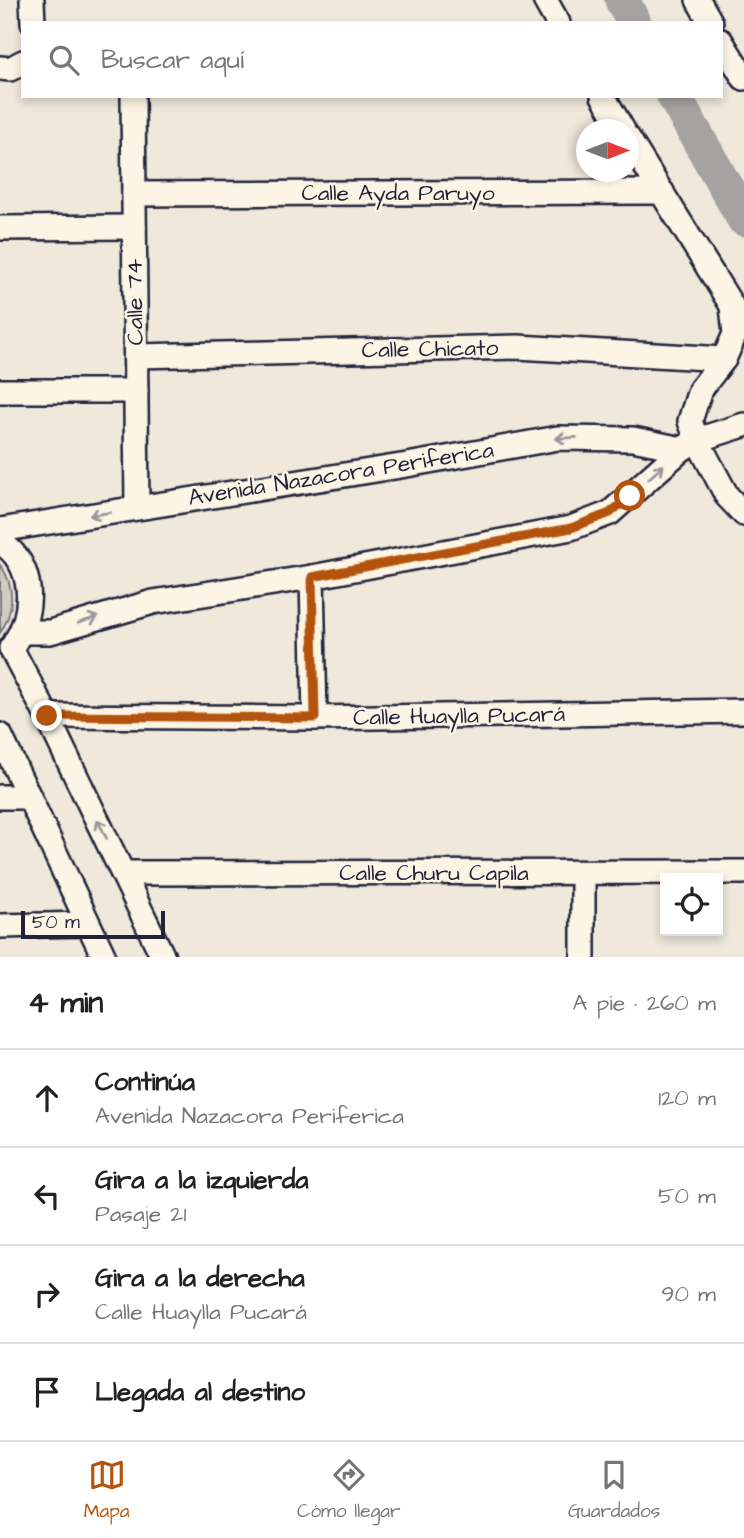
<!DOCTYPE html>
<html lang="es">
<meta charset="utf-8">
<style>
:root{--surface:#fff;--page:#f2f2f2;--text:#222;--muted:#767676;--line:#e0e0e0;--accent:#b45309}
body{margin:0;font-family:"Architects Daughter",sans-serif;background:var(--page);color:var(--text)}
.controls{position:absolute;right:21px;bottom:21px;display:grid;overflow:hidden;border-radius:0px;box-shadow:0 4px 10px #0003}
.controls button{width:63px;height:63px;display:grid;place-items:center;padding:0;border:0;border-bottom:2px solid var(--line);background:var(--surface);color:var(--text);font:35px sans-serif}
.compass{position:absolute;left:576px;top:119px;width:63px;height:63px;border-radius:50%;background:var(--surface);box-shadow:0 4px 10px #0003;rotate:90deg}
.scale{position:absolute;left:21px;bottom:18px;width:144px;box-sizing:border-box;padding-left:7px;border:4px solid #22223b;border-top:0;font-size:19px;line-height:24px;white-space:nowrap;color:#22223b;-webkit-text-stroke:5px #fcf5e5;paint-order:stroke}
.stop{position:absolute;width:21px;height:21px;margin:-16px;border:5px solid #b45309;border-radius:50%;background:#fff}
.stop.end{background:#b45309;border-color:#fff;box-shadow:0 2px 7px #0008}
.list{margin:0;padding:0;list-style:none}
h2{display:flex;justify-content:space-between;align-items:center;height:91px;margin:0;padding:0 28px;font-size:30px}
h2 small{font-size:23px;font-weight:400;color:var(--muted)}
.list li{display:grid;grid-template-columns:46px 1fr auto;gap:21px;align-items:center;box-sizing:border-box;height:98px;padding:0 28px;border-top:2px solid var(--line)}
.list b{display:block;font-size:26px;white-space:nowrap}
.list p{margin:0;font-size:23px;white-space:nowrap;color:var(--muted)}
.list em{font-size:23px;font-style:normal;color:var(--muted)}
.icon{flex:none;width:38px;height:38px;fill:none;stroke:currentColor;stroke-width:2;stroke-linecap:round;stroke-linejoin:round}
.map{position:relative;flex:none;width:744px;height:957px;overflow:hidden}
.search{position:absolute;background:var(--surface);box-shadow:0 4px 10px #0003;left:21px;right:21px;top:21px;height:77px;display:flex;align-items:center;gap:18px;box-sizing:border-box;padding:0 24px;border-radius:0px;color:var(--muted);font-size:26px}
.sheet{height:483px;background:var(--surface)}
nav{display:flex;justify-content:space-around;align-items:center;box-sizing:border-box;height:98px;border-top:2px solid var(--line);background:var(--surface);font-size:19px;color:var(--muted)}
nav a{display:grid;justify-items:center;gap:4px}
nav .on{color:var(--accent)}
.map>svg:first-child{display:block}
.green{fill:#d1cbc3;stroke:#7a767f;stroke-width:2}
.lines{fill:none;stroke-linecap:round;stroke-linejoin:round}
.river{stroke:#a6a2a2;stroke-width:35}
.minor-casing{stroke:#22223b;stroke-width:28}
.minor{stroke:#fcf5e5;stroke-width:23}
.oneway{stroke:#9a9698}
.route{stroke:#b45309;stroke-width:9}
.labels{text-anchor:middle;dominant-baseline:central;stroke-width:5;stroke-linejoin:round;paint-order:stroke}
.street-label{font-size:23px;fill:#22223b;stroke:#fcf5e5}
</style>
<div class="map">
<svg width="744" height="957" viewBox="0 0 744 957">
<rect width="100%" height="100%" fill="#efe8db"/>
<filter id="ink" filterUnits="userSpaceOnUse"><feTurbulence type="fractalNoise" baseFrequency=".0143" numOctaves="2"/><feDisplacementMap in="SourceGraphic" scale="14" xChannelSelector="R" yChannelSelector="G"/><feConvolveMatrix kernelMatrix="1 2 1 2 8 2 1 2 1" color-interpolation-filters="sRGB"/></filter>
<g filter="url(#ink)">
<path class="green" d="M0,565c16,21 14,47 0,68z"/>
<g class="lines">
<g class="river">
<path d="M622,0l12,23"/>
<path d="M674,96l70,123"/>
</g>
<defs>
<g id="minor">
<path d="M32,0l1,23"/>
<path d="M545,0l13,23"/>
<path d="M698,0l13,23"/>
<path d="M721,41l23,37"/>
<path d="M0,68l10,1 13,-7"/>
<path d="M133,96l4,411"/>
<path d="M603,96l20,34"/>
<path d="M628,138l104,168 3,28 -11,25 -24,31 -10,31 7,19 30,56 17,18"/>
<path d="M134,194l528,-2"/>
<path d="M0,228l134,-1"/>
<path d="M136,356l382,-9 206,12"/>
<path d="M0,391h136"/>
<path d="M0,530l407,-65 151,-27 75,1 49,10"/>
<path d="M0,542c35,22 35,69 15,100"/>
<path d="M312,577l3,141"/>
<path d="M22,632h28l103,-30 159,-25 259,-49 39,-15 72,-64 15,-9 47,-15"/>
<path d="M11,648l36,68 116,241"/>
<path d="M47,716l268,2 429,-7"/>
<path d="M0,735l104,222"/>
<path d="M0,797h29"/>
<path d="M123,873l621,-1"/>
<path d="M583,874v83"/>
<path d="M0,926l87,-2"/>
</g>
</defs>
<use href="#minor" class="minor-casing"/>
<use href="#minor" class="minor"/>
</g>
<defs><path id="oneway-shaft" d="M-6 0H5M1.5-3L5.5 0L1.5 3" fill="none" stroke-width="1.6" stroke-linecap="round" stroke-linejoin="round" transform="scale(1.75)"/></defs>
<g class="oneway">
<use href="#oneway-shaft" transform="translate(566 438) rotate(177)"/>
<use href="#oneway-shaft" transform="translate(656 472) rotate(-42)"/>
<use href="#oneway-shaft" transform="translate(100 514) rotate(171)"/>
<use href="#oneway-shaft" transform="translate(88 620) rotate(-18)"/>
<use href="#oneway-shaft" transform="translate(102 829) rotate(-116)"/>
</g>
</g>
<g class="lines" filter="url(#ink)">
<path class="route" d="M47,716l268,2 -3,-141 259,-49 39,-15 20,-17"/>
</g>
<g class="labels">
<g class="street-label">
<text x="398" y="193">Calle Ayda Paruyo</text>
<text transform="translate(135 302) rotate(-91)">Calle 74</text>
<text transform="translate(430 349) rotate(-1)">Calle Chicato</text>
<text transform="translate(341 474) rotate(-9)">Avenida Nazacora Periferica</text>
<text transform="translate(459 716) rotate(-1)">Calle Huaylla Pucará</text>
<text x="434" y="873">Calle Churu Capila</text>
</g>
</g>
</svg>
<div class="controls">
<button><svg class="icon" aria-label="locate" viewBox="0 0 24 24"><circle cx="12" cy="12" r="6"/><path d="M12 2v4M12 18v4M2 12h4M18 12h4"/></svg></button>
</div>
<svg class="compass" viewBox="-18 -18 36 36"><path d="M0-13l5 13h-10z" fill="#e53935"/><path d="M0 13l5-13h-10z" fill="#767676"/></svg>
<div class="scale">50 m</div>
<div class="stop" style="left:630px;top:496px"></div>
<div class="stop end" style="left:47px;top:716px"></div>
<div class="search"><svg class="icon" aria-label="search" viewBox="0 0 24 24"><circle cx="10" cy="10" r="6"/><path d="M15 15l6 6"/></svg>Buscar aquí</div>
</div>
<section class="sheet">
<h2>4 min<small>A pie · 260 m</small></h2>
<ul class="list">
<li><svg class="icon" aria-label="ahead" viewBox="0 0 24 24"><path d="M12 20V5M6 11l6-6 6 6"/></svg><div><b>Continúa</b><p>Avenida Nazacora Periferica</p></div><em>120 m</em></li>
<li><svg class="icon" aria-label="left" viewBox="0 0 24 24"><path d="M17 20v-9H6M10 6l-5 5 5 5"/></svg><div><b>Gira a la izquierda</b><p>Pasaje 21</p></div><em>50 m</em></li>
<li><svg class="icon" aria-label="right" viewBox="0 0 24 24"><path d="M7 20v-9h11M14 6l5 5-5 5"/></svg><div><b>Gira a la derecha</b><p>Calle Huaylla Pucará</p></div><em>90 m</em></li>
<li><svg class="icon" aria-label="arrive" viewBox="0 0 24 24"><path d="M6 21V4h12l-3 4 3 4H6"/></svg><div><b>Llegada al destino</b></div></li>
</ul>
</section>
<nav>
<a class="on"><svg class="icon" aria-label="map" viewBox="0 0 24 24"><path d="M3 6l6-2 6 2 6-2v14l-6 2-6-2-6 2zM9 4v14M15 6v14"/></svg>Mapa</a>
<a><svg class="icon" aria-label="directions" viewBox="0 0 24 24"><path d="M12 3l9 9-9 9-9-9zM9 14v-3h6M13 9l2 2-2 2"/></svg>Cómo llegar</a>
<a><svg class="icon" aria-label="saved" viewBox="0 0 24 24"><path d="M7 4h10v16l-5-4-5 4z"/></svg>Guardados</a>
</nav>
